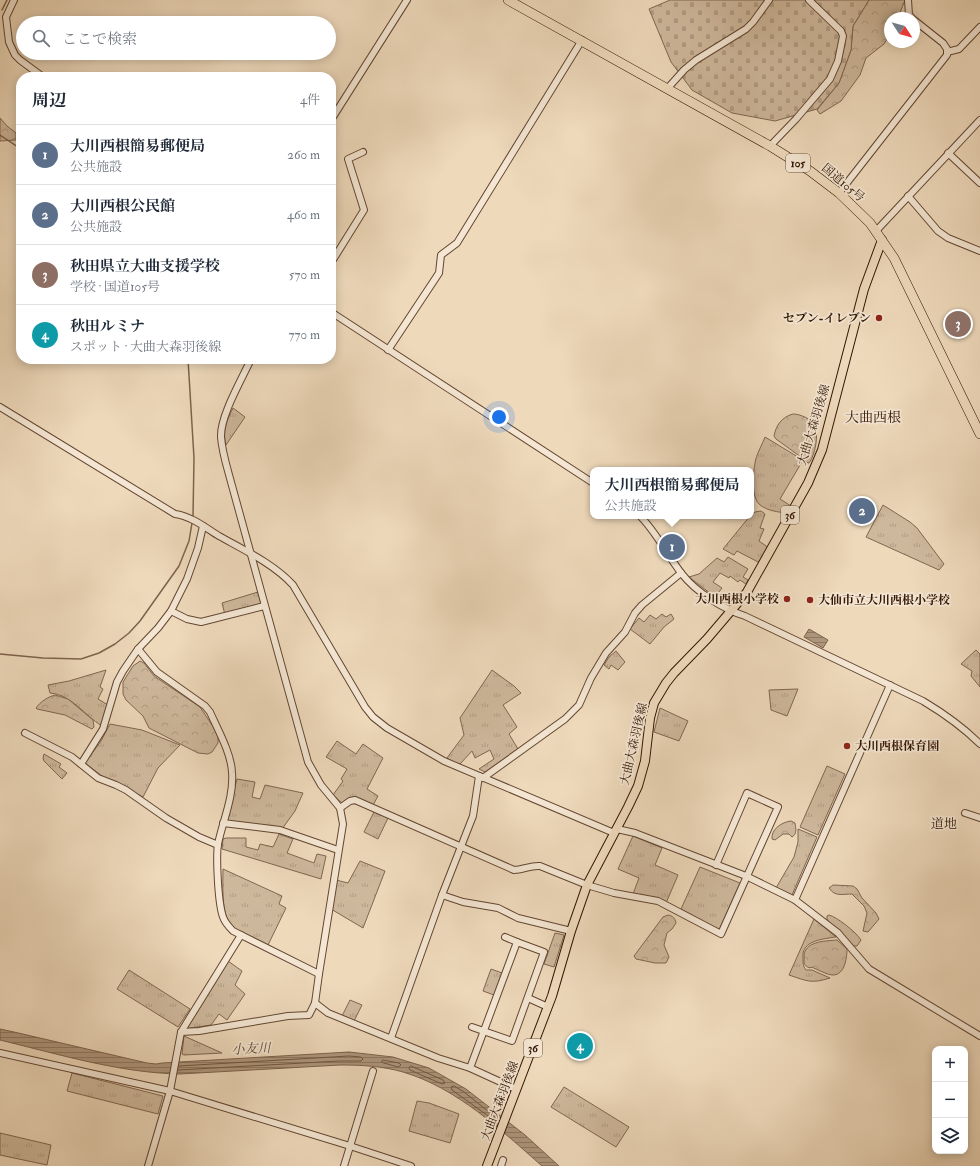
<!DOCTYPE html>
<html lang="ja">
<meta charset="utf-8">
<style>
:root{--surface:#fff;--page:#f6f6f7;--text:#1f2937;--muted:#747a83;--line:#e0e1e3;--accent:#1a73e8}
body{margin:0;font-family:"IM FELL Double Pica","Noto Serif JP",serif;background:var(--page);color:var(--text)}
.controls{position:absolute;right:12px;bottom:12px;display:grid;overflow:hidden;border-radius:8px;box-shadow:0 2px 10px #0003}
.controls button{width:36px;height:36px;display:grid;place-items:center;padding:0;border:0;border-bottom:1px solid var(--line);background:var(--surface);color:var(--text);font:20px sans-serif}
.compass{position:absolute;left:884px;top:12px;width:36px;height:36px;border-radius:50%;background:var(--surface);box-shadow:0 2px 10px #0003;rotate:126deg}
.you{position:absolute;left:499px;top:417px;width:14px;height:14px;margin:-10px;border:3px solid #fff;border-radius:50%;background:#1a73e8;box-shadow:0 0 0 6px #1a73e833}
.badge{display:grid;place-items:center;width:26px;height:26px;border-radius:50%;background:var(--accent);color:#fff;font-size:13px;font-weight:700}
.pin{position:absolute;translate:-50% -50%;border:2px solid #fff;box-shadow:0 1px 4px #0006}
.popup{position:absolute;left:590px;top:467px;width:164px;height:52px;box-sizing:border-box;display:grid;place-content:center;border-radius:8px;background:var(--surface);filter:drop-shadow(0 1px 3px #0005);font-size:13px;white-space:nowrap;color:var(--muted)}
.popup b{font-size:15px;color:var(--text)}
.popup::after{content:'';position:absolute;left:50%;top:100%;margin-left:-8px;border:8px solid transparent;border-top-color:var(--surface)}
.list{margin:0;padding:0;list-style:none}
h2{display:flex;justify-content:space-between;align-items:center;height:52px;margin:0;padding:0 16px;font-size:17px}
h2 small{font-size:13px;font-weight:400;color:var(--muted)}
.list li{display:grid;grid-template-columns:26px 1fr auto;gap:12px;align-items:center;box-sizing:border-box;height:60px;padding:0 16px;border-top:1px solid var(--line)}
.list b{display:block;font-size:15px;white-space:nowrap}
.list p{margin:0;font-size:13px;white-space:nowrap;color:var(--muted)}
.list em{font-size:13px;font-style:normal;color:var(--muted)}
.icon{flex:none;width:22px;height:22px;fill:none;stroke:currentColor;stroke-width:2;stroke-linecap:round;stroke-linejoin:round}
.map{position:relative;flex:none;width:980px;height:1166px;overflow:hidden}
.search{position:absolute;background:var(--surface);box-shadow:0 2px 10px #0003;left:16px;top:16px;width:320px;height:44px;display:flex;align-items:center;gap:10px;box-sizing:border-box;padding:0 14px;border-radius:22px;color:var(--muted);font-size:15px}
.panel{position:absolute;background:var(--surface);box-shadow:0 2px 10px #0003;left:16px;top:72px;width:320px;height:292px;border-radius:16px}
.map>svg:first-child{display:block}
.grass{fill:url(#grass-tufts);stroke:#806650}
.forest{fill:url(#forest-crowns);stroke:#806650}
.cemetery{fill:url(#cemetery-stones);stroke:#806650}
.water{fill:url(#water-rules);stroke:#7d624c}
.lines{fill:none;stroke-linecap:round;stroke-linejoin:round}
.shore{stroke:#705640;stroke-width:1}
.stream{stroke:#7d624c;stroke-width:1.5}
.minor-casing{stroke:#624631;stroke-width:8}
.major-casing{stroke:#331503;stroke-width:10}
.highway-casing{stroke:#331503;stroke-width:10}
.minor{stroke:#f4e6d3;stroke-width:6}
.major{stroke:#eed9bb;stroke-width:8}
.highway{stroke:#eed9bb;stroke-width:9}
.poi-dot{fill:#8f2418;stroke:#f4e6d3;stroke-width:1.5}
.labels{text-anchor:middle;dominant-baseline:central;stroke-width:3.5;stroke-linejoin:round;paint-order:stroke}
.shield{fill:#f4e6d3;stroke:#6d5441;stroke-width:1}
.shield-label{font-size:11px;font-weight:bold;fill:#331503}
.street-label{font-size:12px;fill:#331503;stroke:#f4e6d3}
.poi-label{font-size:12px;font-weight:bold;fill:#331503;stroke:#f4e6d3;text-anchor:end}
.neighbourhood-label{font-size:13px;fill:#331503;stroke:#f4e6d3}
.water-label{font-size:13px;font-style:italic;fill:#644933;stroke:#f4e6d3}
.quarter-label{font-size:14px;fill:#331503;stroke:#f4e6d3}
</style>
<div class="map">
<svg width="980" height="1166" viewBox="0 0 980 1166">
<defs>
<pattern id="grass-tufts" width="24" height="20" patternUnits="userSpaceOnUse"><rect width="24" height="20" fill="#ceb89c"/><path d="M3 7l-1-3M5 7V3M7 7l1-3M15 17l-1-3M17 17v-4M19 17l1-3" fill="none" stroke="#b19d85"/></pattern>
<pattern id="forest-crowns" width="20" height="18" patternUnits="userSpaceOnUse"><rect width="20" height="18" fill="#ceb89c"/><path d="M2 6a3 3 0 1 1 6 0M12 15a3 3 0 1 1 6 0" fill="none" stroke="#b19d85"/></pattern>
<pattern id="cemetery-stones" width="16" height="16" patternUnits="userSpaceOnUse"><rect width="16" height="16" fill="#ceb89c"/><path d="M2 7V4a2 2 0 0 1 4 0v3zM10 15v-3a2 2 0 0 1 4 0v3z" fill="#b19d85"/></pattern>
<pattern id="water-rules" width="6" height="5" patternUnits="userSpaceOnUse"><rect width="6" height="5" fill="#ae967c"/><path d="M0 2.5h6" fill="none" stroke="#8e7963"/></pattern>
</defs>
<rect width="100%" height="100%" fill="#eed9bb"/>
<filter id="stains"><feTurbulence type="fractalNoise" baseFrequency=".005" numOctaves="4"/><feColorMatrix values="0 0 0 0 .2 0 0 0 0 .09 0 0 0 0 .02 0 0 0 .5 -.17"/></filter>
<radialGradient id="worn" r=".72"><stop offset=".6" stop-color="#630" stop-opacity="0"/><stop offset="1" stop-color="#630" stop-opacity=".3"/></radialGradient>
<g class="grass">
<path d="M233,408l12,9 -19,28c-4,-13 1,-25 7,-37z"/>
<path d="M765,437l38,23 -23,39 11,7 -4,7c-9,-1 -19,-2 -27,-8 -9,-7 -7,-31 -5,-42 1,-8 7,-18 10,-26z"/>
<path d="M883,505l27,17 7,6 27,36 -5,6 -73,-33z"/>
<path d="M761,511l4,3 -5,14 4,1 -5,12 10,7 -9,15 -23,-12 -3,4 -11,-6 27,-33 5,-4z"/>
<path d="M728,557l20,12 -5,8 5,3 -2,4 -6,-4 -2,2 -8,-6 -1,2 -9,-5 -7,9 9,6 -7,9 -26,-20 10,-3 18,-16 7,4z"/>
<path d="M258,592l3,12 -36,11 -3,-12z"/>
<path d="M662,614l4,3 5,-3 3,5 -10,8 -14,17 -20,-15 9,-11 5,4 6,-7 6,4z"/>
<path d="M976,650l4,4v33l-9,-11 1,-5 -11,-7z"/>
<path d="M616,651l9,11 -7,8 -7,-5 -2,4 -5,-4 5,-8z"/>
<path d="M106,670l-6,17 3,2 -5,10 10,6 -6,21c-18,-11 -30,-31 -52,-33l-2,-8 21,-4z"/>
<path d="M492,670l22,16 7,7 -18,12 14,22 -8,7 9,15 -33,23 -6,-3 15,-10 -4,-9 -15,8 -3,-7 -12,13 -6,-1 -7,-5 17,-23 -4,-17z"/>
<path d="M798,689l-11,27 -16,-6 -2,-20z"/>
<path d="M660,708l28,13 -9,20 -25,-9z"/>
<path d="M110,724l32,6 38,15 -22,23 -15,29 -41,-21 -17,-13 16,-22z"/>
<path d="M337,741l19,13 7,-10 20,14 -16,31 11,7 -5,9c-15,-6 -16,-11 -31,-2l-9,-8 10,-14 -2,-2 6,-10 -21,-12z"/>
<path d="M44,754l17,10 -2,3 8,6 -5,6 -18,-18 -1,-3z"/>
<path d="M827,766l18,8 -27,61 -18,-8z"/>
<path d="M237,779l18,3 -3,15 8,2 5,-14 38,8 -8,18 -13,18 -56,-7z"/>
<path d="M374,812l14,6 -10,21 -14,-7z"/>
<path d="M798,829l19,8 -25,58 -16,-7 18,-31 4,-15z"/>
<path d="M279,834l14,5 -6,14 27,10 3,-9 9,2 -5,23 -99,-30 1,-10 3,-1h20v9l12,3 2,-6 13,3z"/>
<path d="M633,836l29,12 -7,17 23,10 -12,28 -33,-9 6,-16 -21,-9z"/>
<path d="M360,861l25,10 -22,57 -32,-19 5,-29 12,3z"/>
<path d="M700,867l40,16 -21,47 -38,-21z"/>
<path d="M223,869l59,27 -3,8 7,4 -18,37c-8,-4 -33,-14 -38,-21 -9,-12 -7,-41 -7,-55z"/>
<path d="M814,919l22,18c-12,2 -35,3 -33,21 0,5 0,8 3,12h6l18,8c-19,6 -23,3 -41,-3z"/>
<path d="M555,933l9,2 -10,32 -10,-3z"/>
<path d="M228,961l14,10 -7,14 10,9 -18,26 -8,-6 -8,11 -27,4z"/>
<path d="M491,969l11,4 -8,22 -11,-4z"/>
<path d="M129,970l61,39 -12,18 -61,-38z"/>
<path d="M350,1000l12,5 -8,16 -12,-5z"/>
<path d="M184,1036l38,17 -38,2 -2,-1z"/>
<path d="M72,1073l91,23 -5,18 -91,-23z"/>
<path d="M564,1087l65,40 -13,20 -65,-40z"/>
<path d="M417,1101l12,2 30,11 -9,29 -41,-12z"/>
<path d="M0,1133l51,12 -4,20 -47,-10z"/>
</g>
<g class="forest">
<path d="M869,0h36l-7,18h-8v16l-6,10 -18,14 -6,17 -19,26 -21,13 -3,-4 22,-27 12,-33 2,-24z"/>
<path d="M0,118l7,8 9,7v7l-16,1z"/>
<path d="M793,414c7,0 19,5 22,12 4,8 0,30 -6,37h-1l-3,-3 -29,-21 -2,-3c2,-11 8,-19 19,-22z"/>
<path d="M140,661l4,2 10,13 46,31 18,27v9l-6,9 -4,2 -10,-1 -49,-25 -6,-12 -17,-16 -3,-6v-12l10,-16z"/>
<path d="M55,695l13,4 25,21 1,7 -2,2 -2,-1 -25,-13 -28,-6 -1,-1c5,-7 12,-11 19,-13z"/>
<path d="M791,821l4,2c1,6 2,11 -3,14l-3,-3h-6l-8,6 -3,-1c-1,-10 10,-17 19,-18z"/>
<path d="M833,885l20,1 4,3 5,9 14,15 3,6 -11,13 -5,-1 4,-18 -3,-7 -12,-12c-10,0 -17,3 -23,-6z"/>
<path d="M668,915c5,1 7,3 8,8l-4,6 -5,4 -3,12 5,12 -3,6h-11l-19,-4 -2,-3 3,-4 26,-35z"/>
<path d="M829,915c8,2 27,17 32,25l-4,6h-3l-24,-22 -3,-5v-3z"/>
<path d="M837,940l10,9c0,8 -2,26 -14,26 -6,0 -16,-6 -22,-8l-1,1c-6,-2 -6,-4 -6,-10 -1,-17 21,-17 33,-18z"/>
</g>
<path class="cemetery" d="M670,0h199l-16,26 -2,24 -12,33 -22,26 -42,12 -43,-8 -40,-23 -21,-28 -22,-53z"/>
<g class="water">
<path d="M809,629l19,11 -5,8 -19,-11z"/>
<path d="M0,1029l14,3 133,31 9,1 6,-1 187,-11 44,5 36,11 37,21 59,46 34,31h-17c-41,-36 -85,-78 -139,-94 -21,-6 -42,-7 -63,-7l-160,9c-60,-1 -122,-20 -180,-34z"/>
</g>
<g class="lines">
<g class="shore">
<path d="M383,1060l16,3 2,2 -3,2 -14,-4 -2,-1z"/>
<path d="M411,1066l32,14 2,3 -3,1 -32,-14 -1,-2z"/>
<path d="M178,1070l161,-9h22l2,-2 -2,-2 -12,-1 -170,10"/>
<path d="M498,1123l-46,-33 -1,-3 3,-1 10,6 35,28"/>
</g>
<g class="stream">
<path d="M2,10l5,-10"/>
<path d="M0,135l21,14"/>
<path d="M188,359l6,99 -1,59"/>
<path d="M0,654l43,4 38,1 18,-6 16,-9 14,-11 11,-12 39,-55 10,-25 3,-18"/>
</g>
<defs>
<g id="minor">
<path d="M14,0l-8,17 3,25 6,13 5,5 23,17"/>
<path d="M908,0l1,15 3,3"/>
<path d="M947,52l12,-3 21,-22"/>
<path d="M667,89l17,-19 12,-10 50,-31 7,-7 16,-22"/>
<path d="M331,120l76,-120"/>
<path d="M770,146l26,-27 34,-40 8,-18 5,-25 -2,-5 -32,-31"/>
<path d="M948,153l32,30"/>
<path d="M839,193l108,-138v-6l-4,-6 -29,-23"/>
<path d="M908,196l30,35 10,7 32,13"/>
<path d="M876,231l104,-111"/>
<path d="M331,263l33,-53 -16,-51 15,-7"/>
<path d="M331,312l262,171"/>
<path d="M388,350l51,-77 2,-18 16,-12 125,-203"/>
<path d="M0,407l175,107c16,2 31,14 44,22 25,14 55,28 74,49l72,122 8,10 14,11 57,33 170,72"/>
<path d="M640,516c17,17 27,39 42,58 14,18 41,35 63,42l178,85c20,12 40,26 57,43"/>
<path d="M171,611l16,8 14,3 63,-16"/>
<path d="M138,649l19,23 48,34 5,6c8,18 21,41 22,60 2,25 -9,48 -14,72 -2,14 0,59 5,73 2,6 6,10 10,14l86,43"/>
<path d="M25,733l47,24 26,21 18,7 10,5 40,28 33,19 19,8"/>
<path d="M81,764l22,-35 14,-47 6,-11 15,-22 20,-21 13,-17 16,-32 11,-31 5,-22"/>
<path d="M483,778l82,-59 14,-14 12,-27 15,-25 19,-21 10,-19 7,-8 39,-32"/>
<path d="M340,808l10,-7 5,-1 159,70c9,0 17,-5 26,-4l47,19 27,8 44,8 63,33 57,-127 -31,-14 -31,72"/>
<path d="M965,813l15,5"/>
<path d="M223,823l57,7 58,20"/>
<path d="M617,829l18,4 111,43 49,24 43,33 31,36 111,67"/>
<path d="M442,895l21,7 35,6 20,10 53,13"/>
<path d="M795,900l95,-215"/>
<path d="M505,937l12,5"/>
<path d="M528,998l20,9"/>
<path d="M315,1003l13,10 110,45 32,10 46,21"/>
<path d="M181,1032l18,-1 89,-15 21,-1 6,-12 4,-29 24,-150 -3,-16 -19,-23 -13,-23 -77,-280c-4,-15 -9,-30 -10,-45 -1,-21 21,-58 30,-78"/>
<path d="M391,1038l51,-143 31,-79 6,-40"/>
<path d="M0,1053l170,38 180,55 61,20"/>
<path d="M470,1068l47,-126 27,10 -32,89 -40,-14"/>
<path d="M148,1166l22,-75 11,-59 60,-97"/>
<path d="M344,1166l29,-95"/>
<path d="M501,1166l2,-6"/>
</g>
<path id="major" d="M487,1166l65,-170 19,-65 16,-46 41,-78 10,-21 7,-25 5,-43 4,-15 12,-20 8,-10 33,-34 40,-47 61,-109 14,-33 42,-161 18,-49"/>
<path id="highway" d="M508,0l262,146 40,25 29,22 31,30 24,35 86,176"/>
</defs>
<use href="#minor" class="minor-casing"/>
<use href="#major" class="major-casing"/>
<use href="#highway" class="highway-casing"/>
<use href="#minor" class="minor"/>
<use href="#major" class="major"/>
<use href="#highway" class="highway"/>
</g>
<g class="poi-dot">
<circle cx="879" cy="318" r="4"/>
<circle cx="787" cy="599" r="4"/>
<circle cx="810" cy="600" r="4"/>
<circle cx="847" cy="746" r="4"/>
</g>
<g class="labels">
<g class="shield">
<rect x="786" y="154" width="24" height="18" rx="3"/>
<rect x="781" y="506" width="18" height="18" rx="3"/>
<rect x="524" y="1039" width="18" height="18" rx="3"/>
</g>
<g class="shield-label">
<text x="798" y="163">105</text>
<text x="790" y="515">36</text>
<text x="533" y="1048">36</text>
</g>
<g class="street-label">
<text transform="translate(843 183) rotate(40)">国道105号</text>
<text transform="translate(814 425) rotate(-73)">大曲大森羽後線</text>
<text transform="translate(634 744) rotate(-77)">大曲大森羽後線</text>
<text transform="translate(500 1101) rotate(-69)">大曲大森羽後線</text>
</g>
<g class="poi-label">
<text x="871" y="318">セブン-イレブン</text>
<text x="779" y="599">大川西根小学校</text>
<text x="818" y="600" text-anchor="start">大仙市立大川西根小学校</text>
<text x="855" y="746" text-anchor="start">大川西根保育園</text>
</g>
<g class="neighbourhood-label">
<text x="944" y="824">道地</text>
</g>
<g class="water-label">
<text transform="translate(251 1049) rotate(-3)">小友川</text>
</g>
<g class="quarter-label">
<text x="873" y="417">大曲西根</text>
</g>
</g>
<rect width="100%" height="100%" filter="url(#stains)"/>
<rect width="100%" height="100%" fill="url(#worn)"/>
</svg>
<div class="controls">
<button>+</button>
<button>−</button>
<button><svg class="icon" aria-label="layers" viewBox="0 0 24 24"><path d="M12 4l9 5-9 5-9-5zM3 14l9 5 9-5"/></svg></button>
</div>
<svg class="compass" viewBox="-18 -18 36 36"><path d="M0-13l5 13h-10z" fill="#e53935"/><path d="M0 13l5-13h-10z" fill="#747a83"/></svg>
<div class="you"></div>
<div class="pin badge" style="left:672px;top:547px;background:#5c6f8a">1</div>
<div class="popup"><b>大川西根簡易郵便局</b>公共施設</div>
<div class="pin badge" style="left:862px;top:511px;background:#5c6f8a">2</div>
<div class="pin badge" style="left:958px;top:324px;background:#8d6e63">3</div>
<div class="pin badge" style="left:580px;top:1046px;background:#0f9aa8">4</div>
<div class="search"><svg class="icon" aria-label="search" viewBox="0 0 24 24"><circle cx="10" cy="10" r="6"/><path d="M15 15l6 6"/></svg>ここで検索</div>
<section class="panel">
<h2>周辺<small>4件</small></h2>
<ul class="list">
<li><span class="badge" style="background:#5c6f8a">1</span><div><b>大川西根簡易郵便局</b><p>公共施設</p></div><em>260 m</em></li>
<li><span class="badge" style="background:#5c6f8a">2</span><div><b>大川西根公民館</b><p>公共施設</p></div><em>460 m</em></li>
<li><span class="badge" style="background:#8d6e63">3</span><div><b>秋田県立大曲支援学校</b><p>学校 · 国道105号</p></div><em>570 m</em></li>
<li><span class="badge" style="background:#0f9aa8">4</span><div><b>秋田ルミナ</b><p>スポット · 大曲大森羽後線</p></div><em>770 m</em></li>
</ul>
</section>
</div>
